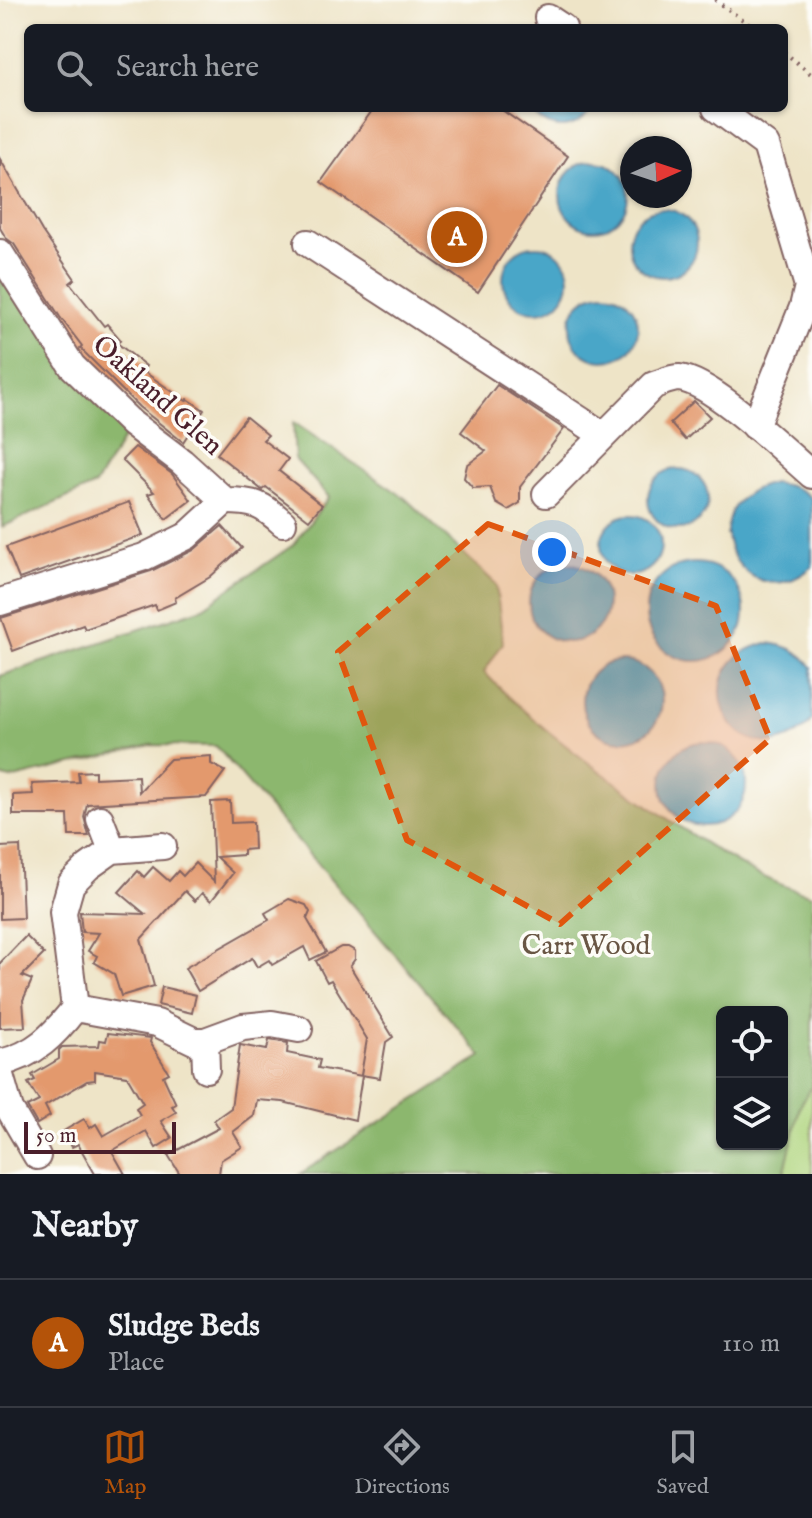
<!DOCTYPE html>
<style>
:root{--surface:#171b24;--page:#20242c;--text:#f1f3f6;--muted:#9ea1a6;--line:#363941;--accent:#b45309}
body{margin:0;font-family:"IM FELL English",serif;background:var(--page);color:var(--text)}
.controls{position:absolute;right:24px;bottom:24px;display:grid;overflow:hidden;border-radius:12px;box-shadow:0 2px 6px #0004}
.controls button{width:72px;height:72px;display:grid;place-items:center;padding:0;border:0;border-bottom:2px solid var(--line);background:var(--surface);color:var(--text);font:40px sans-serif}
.compass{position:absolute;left:620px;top:136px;width:72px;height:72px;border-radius:50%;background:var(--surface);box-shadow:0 2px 6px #0004;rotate:87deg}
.scale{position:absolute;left:24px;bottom:20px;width:152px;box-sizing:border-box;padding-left:8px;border:4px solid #4a1f2b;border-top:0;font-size:22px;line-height:28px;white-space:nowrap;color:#4a1f2b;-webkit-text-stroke:6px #fdfcf7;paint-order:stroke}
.you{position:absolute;left:552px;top:552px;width:28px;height:28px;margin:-20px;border:6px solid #fff;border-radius:50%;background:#1a73e8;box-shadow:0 0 0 12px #1a73e833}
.badge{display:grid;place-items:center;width:52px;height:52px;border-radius:50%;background:var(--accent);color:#fff;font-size:26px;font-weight:700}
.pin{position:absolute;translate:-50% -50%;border:4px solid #fff;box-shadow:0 2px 8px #0006}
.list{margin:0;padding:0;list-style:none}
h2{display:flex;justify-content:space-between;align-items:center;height:104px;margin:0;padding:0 32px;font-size:34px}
h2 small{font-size:26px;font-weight:400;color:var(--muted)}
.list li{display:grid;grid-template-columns:52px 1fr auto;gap:24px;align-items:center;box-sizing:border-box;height:128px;padding:0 32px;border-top:2px solid var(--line)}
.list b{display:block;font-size:30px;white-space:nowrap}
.list p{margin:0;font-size:26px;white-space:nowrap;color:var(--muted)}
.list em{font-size:26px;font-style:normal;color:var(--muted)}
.icon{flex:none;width:44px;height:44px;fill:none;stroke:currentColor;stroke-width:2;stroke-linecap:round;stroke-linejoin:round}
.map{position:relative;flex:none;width:812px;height:1174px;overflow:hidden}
.search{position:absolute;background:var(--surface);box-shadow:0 2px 6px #0004;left:24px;right:24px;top:24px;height:88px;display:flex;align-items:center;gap:20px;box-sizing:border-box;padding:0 28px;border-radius:12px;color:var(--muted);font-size:30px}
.sheet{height:232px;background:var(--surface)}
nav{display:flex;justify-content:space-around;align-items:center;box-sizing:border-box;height:112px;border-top:2px solid var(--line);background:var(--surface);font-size:22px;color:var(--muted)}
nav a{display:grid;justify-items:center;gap:4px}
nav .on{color:var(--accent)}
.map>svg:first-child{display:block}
.green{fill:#b0d680;stroke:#7d7a56;stroke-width:2}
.forest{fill:#8cb76e;stroke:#6b6b4c;stroke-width:2;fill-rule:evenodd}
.water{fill:#49a6c8;stroke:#4a627a;stroke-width:2}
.building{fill:#e3996d}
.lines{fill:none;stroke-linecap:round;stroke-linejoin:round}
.minor-casing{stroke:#836462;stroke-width:30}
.path{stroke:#836462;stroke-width:4;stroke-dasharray:2 6;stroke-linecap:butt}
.minor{stroke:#fff;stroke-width:26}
.marked{fill:#e0560e;fill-opacity:0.2;stroke:#e0560e;stroke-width:6;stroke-dasharray:16 10;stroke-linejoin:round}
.labels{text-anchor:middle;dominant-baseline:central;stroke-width:7;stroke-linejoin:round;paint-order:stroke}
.street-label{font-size:28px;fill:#4a1f2b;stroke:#fdfcf7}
.park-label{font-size:28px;fill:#695644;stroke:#fdfcf7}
</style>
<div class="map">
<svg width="812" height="1174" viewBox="0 0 812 1174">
<rect width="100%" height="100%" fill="#fdfcf7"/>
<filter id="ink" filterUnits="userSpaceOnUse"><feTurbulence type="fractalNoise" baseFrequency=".0125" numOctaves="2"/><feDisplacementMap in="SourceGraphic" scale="16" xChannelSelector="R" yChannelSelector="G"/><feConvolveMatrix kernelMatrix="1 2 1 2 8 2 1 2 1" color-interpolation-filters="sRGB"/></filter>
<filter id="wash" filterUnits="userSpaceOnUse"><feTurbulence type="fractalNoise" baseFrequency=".006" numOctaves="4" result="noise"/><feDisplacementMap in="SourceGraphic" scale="32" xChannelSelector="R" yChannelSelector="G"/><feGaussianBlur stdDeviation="1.8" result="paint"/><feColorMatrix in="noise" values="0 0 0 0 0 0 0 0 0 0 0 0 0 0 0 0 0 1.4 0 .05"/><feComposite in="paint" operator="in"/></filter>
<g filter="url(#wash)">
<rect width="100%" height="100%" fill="#eee4c7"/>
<path class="green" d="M812,1085v89h-28l16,-68z"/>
<g class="forest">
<path d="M0,253l132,171 -37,61 -93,42z"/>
<path d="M293,422l112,76 91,86 7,59 -19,29c55,58 121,104 187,149 44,29 90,61 141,74v190l-12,21 -16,68h-484l182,-118 -266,-310 -65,-1 -141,34 -10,-3v-100l200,-67 93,-64 36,-48 -34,-38zM722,1012h60v132h-60z"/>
</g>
<g class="water">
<path d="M530,108h63c-17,25 -46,25 -63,0z"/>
<circle cx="594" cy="195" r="34"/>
<circle cx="663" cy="243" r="34"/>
<circle cx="536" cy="279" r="33"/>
<circle cx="604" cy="327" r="34"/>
<circle cx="678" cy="499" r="30"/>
<path d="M773,483c16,2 28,5 39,16v68c-67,58 -131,-63 -39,-84z"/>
<circle cx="631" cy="545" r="30"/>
<circle cx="695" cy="612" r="49"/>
<circle cx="568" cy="603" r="39"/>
<path d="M767,643c20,2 33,8 45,24v52c-5,9 -13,15 -23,19 -64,27 -104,-76 -22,-95z"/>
<circle cx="622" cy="701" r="40"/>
<circle cx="704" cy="784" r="42"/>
</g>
<g id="blocks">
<g class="building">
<path d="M374,108h125l69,48 -90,136 -157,-110z"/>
<path d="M0,159l42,72 33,48 -5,4 34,43 3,-2 14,16 -4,3 29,23 -3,5 43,30 2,-2 16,11 -21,32 -44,-35 -59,-59 2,-2 -22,-29 -46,-73 -8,-6 -6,-10z"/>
<path d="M497,385l67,44 -44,58v16l-12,7 -12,-7 -6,-16 -17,1 -9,-10 3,-13 19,-14 -25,-19z"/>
<path d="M694,401l16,16 -25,23 -15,-17z"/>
<path d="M246,417l22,18 -5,5 25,19 -9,12 43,34 -13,15 -43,-33 -4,3 -45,-36z"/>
<path d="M135,447l37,27 19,26 -25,19 -18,-25 6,-2 -32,-32z"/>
<path d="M129,502l14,33 -124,44 -13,-32z"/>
<path d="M222,526l20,22 -32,29 -35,21 1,4 -19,8 -2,-5 -70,24 -2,-4 -70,26 -12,-33 150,-47 43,-21z"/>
<path d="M211,756v8l14,7 -19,26 -119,7 -3,13 5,19h-20l-1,-21h-55v-20l20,-1 -1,-10 47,-2 -1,-10 17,-1v7l43,-2 1,16 31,-33z"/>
<path d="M230,801l1,22 22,-1 1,27 -11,1v5l-27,2 17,16 -22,28 -9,-8 -7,8 -10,-10 -44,48 13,47 -33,10 -7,-22 -20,-12 3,-6 -9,-5 11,-18 -17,-1 -2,-20 65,2 -26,-22 19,-21 6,6 9,-10 16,14 9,-10 5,5 12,-13 19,19 -3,-80z"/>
<path d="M20,846l3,72 -23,1v-72z"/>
<path d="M289,899l17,6 4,7 -3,7 19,33 -16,8 -6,-13 -32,18 -3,-5 -12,7 -5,-9 -54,33 -13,-23 84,-48 -4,-7z"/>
<path d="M26,936l18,18 -22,22 10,4 -9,20 2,27 -25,1v-65z"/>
<path d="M341,947h7l7,4v8l-5,7 43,71 -7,5 -6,36 -19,-3 6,-36 -36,-59 -4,2 -11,-21z"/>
<path d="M162,987l34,8 -4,18 -34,-8z"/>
<path d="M108,1033l43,5 -1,4 19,31 -6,3 13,28 -4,2 4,6 -15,9 11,17 -16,10 -10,-17 -34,20 13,23h-30l-17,-30 -6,3 -10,-15 22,-13 6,9 6,-4 7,12 37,-21 -4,-7 7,-5 -16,-27 -32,-5v9l-8,1 -42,25 5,10 -13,8 -10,-17 12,-6 -11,-18 7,-3 -3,-5 27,-16v-9l3,-3 37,-1 1,-6 6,1z"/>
<path d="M269,1040l19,3 -1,10 33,7 -2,8 44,8 -7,44 -72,-18 -26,-2 -3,16 -21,16 9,15 -21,13 -2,14h-39l-12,-19 51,-27 -5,-8 17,-12 9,-63 27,5z"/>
</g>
</g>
</g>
<g filter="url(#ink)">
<use href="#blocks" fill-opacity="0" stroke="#836462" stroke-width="2"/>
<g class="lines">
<defs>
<g id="minor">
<path d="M548,18l15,10"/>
<path d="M716,108l50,37 42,141 -5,21 -48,119"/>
<path d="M308,243l295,192"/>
<path d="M0,253l72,113 60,58 50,38 43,39c29,0 37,3 58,22"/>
<path d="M546,494l108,-109c7,-2 17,-7 25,-7 33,3 106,74 133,97"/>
<path d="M0,602l144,-45 43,-21 38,-35"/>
<path d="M100,819l12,31"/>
<path d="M75,1008l82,15 37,18h11l38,-14 29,-3 27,5"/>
<path d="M205,1041l1,28"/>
<path d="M0,1063c35,-8 54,-28 75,-55l-12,-96 8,-28 17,-17 24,-17 51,-4"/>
<path d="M0,1075l10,35 27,46"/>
</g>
</defs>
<use href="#minor" class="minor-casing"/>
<g class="path">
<path d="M715,0l39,28"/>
<path d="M784,52l28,23"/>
</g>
<use href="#minor" class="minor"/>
</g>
</g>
<path class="marked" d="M488,524l228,82 54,133 -210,185 -153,-84 -69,-188z"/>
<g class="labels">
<g class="street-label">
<text transform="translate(157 396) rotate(42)">Oakland Glen</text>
</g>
<g class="park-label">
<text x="586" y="946">Carr Wood</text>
</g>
</g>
</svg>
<div class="controls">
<button><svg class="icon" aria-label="locate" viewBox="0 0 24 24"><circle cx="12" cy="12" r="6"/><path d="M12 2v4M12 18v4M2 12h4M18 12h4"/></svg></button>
<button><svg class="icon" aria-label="layers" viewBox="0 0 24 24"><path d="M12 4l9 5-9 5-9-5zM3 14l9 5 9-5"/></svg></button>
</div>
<svg class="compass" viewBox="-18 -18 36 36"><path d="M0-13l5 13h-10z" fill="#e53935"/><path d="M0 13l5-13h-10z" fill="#9ea1a6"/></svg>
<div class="scale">50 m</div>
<div class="you"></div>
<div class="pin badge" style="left:457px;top:237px">A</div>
<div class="search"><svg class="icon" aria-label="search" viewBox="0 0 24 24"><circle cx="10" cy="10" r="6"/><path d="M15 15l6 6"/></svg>Search here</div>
</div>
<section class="sheet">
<h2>Nearby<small></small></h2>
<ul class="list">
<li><span class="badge">A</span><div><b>Sludge Beds</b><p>Place</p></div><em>110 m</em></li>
</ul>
</section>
<nav>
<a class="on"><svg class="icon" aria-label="map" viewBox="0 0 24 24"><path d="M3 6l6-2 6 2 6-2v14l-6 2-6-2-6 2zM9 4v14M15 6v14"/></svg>Map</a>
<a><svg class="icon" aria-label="directions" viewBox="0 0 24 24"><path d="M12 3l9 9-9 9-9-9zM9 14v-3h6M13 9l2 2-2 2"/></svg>Directions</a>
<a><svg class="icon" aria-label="saved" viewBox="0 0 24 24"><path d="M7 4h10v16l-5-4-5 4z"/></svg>Saved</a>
</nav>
